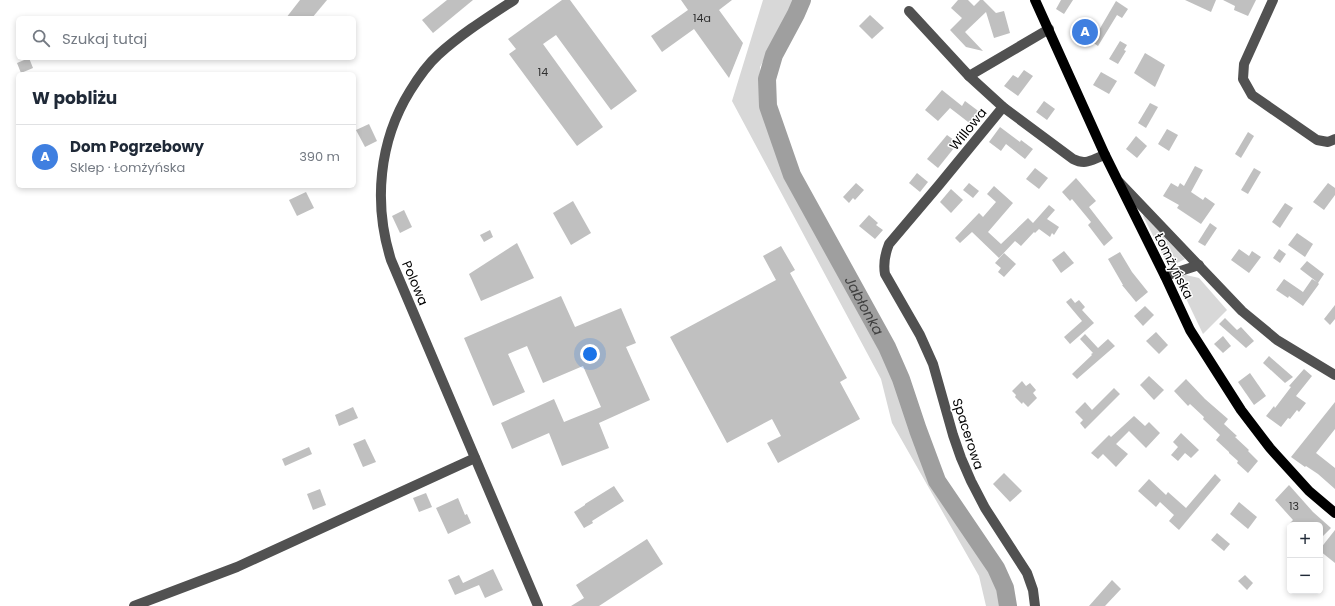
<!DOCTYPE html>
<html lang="pl">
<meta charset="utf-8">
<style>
:root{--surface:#fff;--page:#f6f6f7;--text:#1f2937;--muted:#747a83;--line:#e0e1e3;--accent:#7c3aed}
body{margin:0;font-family:Poppins,sans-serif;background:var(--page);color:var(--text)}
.controls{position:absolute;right:12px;bottom:12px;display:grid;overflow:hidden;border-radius:6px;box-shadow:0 2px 6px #0003}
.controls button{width:36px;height:36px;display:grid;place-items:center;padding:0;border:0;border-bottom:1px solid var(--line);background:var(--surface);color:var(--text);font:20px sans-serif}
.you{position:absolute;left:590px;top:354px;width:14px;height:14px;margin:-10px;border:3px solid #fff;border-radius:50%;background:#1a73e8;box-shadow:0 0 0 6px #1a73e833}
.badge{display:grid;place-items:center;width:26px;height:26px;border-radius:50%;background:var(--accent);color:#fff;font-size:13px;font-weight:700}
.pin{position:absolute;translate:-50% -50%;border:2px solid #fff;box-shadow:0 1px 4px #0006}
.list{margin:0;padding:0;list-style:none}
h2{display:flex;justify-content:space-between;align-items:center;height:52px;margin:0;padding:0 16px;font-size:17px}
h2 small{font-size:13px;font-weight:400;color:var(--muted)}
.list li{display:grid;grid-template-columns:26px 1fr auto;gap:12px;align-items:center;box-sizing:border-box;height:64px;padding:0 16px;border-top:1px solid var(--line)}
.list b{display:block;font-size:15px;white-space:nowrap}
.list p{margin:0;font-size:13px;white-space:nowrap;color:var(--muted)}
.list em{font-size:13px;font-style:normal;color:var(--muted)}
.icon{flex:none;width:22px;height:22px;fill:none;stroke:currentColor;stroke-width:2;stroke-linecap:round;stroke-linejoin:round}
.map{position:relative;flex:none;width:1335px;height:606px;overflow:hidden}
.search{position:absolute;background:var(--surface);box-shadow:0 2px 6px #0003;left:16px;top:16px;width:340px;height:44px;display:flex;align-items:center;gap:10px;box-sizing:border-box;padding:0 14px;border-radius:6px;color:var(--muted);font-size:15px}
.panel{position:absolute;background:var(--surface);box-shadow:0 2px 6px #0003;left:16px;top:72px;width:340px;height:116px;border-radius:6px}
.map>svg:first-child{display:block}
.green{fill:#d8d8d8}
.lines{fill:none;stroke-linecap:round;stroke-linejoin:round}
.river{stroke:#9f9f9f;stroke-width:18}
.building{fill:#c0c0c0}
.minor{stroke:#515151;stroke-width:10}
.major{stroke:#000;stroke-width:10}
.labels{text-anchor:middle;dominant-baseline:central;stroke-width:3;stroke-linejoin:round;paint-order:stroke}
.number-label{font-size:11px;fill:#303030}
.street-label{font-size:13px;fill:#000;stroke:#fff}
.water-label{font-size:14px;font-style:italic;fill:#404040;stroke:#fff}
</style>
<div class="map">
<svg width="1335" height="606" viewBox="0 0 1335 606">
<rect width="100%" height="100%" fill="#fff"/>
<g class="green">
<path d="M763,0h30l-6,16 -27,51 -1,30 17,56 116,216 10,24 10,44 19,44 64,101 7,24h-16l-7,-30 -87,-153 -11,-44 -149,-278z"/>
<path d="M1144,215l4,4 37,40 -16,8 -26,-51z"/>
<path d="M1186,275l13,3 28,32 -24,24 -23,-48 -1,-5 2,-5z"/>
</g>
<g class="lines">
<path class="river" id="s1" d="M802,0l-6,14 -22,41 -7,24 1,27 24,69 95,172 14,32 17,51 19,51 59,87 9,20 3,18"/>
</g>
<g class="building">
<path d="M300,0h27l-15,18h-26z"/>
<path d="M447,0h26l-40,33 -11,-13z"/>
<path d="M562,0h8l67,91 -26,19 -55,-75 -13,9 60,83 -26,19 -68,-92 7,-5 -8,-10z"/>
<path d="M681,0h51l-13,10 24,33 -14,35 -35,-49 -32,23 -11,-16 37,-26z"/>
<path d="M958,0h10l6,6 6,-6h3l13,13 8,-2 6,22 -16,5 -8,-26 -21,20 18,19 -17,-4 -16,-17 12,-12 -11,-10z"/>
<path d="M1061,0h12l-9,14 -8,-5z"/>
<path d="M1185,0h31l-5,12z"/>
<path d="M1223,0h33l-8,16 -14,-6 1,-4z"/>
<path d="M1116,1l12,8 -6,9 -5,-3 -19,31 -6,-4z"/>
<path d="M870,15l14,13 -12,11 -13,-13z"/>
<path d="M1120,41l7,4 -3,5 2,1 -8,13 -9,-5z"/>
<path d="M1145,53l20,12 -10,22 -21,-14z"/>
<path d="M29,58l4,10 -12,5 -4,-10z"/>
<path d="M1024,70l9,6 -15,20 -14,-10 9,-11 5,3z"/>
<path d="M1101,72l16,9 -8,13 -16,-9z"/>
<path d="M942,90l20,16 3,-5 16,12 -9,12 -22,-17 -12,13 -13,-11z"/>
<path d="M1044,101l11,8 -8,11 -11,-8z"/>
<path d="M1150,103l8,4 -12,21 -8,-5z"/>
<path d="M369,124l8,17 -12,6 -9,-17z"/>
<path d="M1000,127l20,15 1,-2 12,9 -8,10 -19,-15 -5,7 -12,-9z"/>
<path d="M1167,129l11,6 -9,16 -11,-7z"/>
<path d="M1248,132l6,4 -13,22 -6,-4z"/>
<path d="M947,135l11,8 -20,25 -11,-9z"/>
<path d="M1136,136l11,10 -10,12 -11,-9z"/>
<path d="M1195,166l8,4 -12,22 12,8 2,-3 10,7 -14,20 -24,-16 2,-3 -16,-9 8,-13 7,4 2,-4 4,3z"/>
<path d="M1035,168l13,10 -9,11 -13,-10z"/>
<path d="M1254,168l7,4 -13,22 -7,-4z"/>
<path d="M917,173l11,9 -8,10 -11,-9z"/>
<path d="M1076,178l20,23 -7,6 24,31 -9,8 -16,-21 3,-3 -19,-23 -2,2 -8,-9z"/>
<path d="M856,183l8,7 -9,10 -2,-2 -4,5 -6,-6z"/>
<path d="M969,183l10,8 -6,7 -10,-8z"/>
<path d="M1328,183l7,5v7l-11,15 -11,-8z"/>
<path d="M994,186l19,17 -25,29 13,12 27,-26 5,5 16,-18 6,5 -8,9 12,8 -5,8 -2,-2 -2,4 -11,-8 -4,4 -1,-1 -13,14 -6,-5 -16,17 -27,-26 -12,11 -5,-5 24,-25 4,4 13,-15 -9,-8z"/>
<path d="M951,189l12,11 -12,13 -11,-11z"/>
<path d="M306,192l8,16 -17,8 -8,-16z"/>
<path d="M573,201l18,32 -20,12 -18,-32z"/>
<path d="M1285,203l8,5 -13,20 -8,-6z"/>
<path d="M404,210l8,17 -12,6 -8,-17z"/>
<path d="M869,215l9,8 -2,2 7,5 -8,9 -16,-13z"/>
<path d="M1210,223l7,5 -12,18 -7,-4z"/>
<path d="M490,230l3,7 -9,5 -4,-7z"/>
<path d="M1297,233l16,11 -8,13 -17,-12z"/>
<path d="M517,243l17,35 -53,23 -12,-27z"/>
<path d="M781,246l14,24 -5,3 57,105 -7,4 20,37 -82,44 -11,-20 14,-7 -9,-17 -45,24 -57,-106 106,-57 -13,-24z"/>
<path d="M1239,249l10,7 3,-5 9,6 -12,16 -18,-13z"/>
<path d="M1279,249l7,5 -6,9 -7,-5z"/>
<path d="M1064,251l10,12 -13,10 -9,-13z"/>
<path d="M1120,252l12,20 16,20 -12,10 -14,-17h1l-15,-26z"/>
<path d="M1004,253l12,11 -12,13 -6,-5 3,-4 -6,-5z"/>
<path d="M1307,261l17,13 -6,9 1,1 -16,22 -14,-10 -1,2 -12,-8 8,-11 19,13 9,-13 5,3 -17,-13z"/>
<path d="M561,296l14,31 46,-19 15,35 -10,4 24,53 -51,23 10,25 -47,18 -13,-33 -37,16 -11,-26 53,-24 10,23 37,-15 -18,-41 -40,17 -16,-37 -19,8 17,38 -32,14 -29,-68z"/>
<path d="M1071,298l4,5 4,-3 6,7 -3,3 12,13 -24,21 -6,-7 18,-16 -16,-19z"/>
<path d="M1335,305v14l-5,6 -6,-6z"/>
<path d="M1145,306l9,9 -11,11 -9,-10z"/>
<path d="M1225,318l12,12 4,-3 13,14 -8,7 -27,-24z"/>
<path d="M1156,332l12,13 -9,9 -13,-13z"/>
<path d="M1085,334l13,14 10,-9 7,7 -38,33 -5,-5 20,-19 -1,-1 2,-1 -13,-14z"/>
<path d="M1223,336l8,10 -8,7 -9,-9z"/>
<path d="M1269,356l24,21 -8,6 -22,-20z"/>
<path d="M1304,369l8,7 -16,20 10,7 -7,9 -2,-2 -7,9 -2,-1 -7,9 -15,-11 8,-10 1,2 16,-21 -2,-1z"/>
<path d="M1250,373l16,23 -12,9 -16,-23z"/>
<path d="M1149,376l15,14 -10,10 -14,-15z"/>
<path d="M1186,379l19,20 23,20 -4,5 13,12 -2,1 14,13 -1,1 10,10 -10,12 -11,-10 1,-2 -9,-8v-1l-13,-12 4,-5 -17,-16 1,-2 -14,-13 -2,2 -14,-15z"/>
<path d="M1022,381l4,5 4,-3 6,7 -3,3 4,5 -9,9 -5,-5 -1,2 -7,-7 1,-2 -4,-4z"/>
<path d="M1114,388l6,6 -35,35 -5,-6 3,-3 -8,-8 10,-10 7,8z"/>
<path d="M1335,402v27l-19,24 19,15v21l-17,-15 -12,-8 -1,1 -14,-10z"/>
<path d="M353,407l5,11 -19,8 -4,-11z"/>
<path d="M1134,416l11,10 4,-4 11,11 -14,15 -17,-17 -13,13 12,10 -12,13 -13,-13 -5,5 -7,-6 18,-18 2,2z"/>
<path d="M1181,433l18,17 -8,8 -6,-5 -7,8 -7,-6 7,-8 -5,-5z"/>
<path d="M365,439l11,23 -13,5 -10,-23z"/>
<path d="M309,447l3,7 -27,12 -3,-7z"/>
<path d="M1004,473l18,18 -12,11 -17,-18z"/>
<path d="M1215,474l6,6 -42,50 -10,-9 5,-6 -14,-13 -4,5 -18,-16 11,-12 17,16 2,-3 18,16z"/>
<path d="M1289,485l24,27 18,16 -11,11v-14h-32l5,-5 -18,-20z"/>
<path d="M614,486l10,15 -32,20 1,2 -9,5 -10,-16 11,-7v-1z"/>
<path d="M320,489l6,16 -13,5 -6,-16z"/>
<path d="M426,493l6,14 -13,5 -6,-14z"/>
<path d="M458,498l7,17 2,-1 4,9 -23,11 -12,-26z"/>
<path d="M1239,502l18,15 -9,12 -18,-15z"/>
<path d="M1335,530v33l-15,-12v-2z"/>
<path d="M1217,533l13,11 -6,7 -13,-11z"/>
<path d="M647,539l16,25 -64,42h-28l13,-8 -8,-13z"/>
<path d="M493,569l10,21 -18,8 -6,-13 -24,10 -7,-15 11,-5 4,8z"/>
<path d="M1245,575l8,8 -6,7 -9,-9z"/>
<path d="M1112,580l9,9 -16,17h-16z"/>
</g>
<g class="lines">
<g class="minor">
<path d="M514,0c-26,17 -53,34 -76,55 -11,10 -20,23 -28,36 -31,50 -37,112 -19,169l147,346"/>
<path d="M1273,0l-29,64 -1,15 9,16 65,45 11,2 7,-3"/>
<path d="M909,11l60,65 34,31 70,52c14,7 19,0 32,-4"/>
<path d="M969,76l80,-47"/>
<path d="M1003,107l-64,78 -50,59c-4,10 -6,19 -4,30l35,61 13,29 20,71 8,23 10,23 14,27 42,65 6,17 2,16"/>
<path d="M1119,182l123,129 35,29 58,35"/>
<path d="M1165,276l34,-11"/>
<path d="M134,606l103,-39 238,-109"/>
</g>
<path class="major" d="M1035,0l70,155 60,121 25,54 51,80 29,38 39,43 26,22"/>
</g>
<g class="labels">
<g class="number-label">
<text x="702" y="18">14a</text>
<text x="543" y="72">14</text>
<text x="1294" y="506">13</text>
</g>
<g class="street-label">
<text transform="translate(968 129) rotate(-51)">Willowa</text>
<text transform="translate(1174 266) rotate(64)">Łomżyńska</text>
<text transform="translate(415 283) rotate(67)">Polowa</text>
<text transform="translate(968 434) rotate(72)">Spacerowa</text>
</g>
<g class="water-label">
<text stroke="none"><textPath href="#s1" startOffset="336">Jabłonka</textPath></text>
</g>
</g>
</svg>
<div class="controls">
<button>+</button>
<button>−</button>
</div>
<div class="you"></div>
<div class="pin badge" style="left:1085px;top:32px;background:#3f7fe0">A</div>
<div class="search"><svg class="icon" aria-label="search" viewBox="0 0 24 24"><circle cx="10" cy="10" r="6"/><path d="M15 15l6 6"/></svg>Szukaj tutaj</div>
<section class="panel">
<h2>W pobliżu<small></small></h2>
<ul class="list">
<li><span class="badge" style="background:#3f7fe0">A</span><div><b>Dom Pogrzebowy</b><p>Sklep · Łomżyńska</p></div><em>390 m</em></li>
</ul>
</section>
</div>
